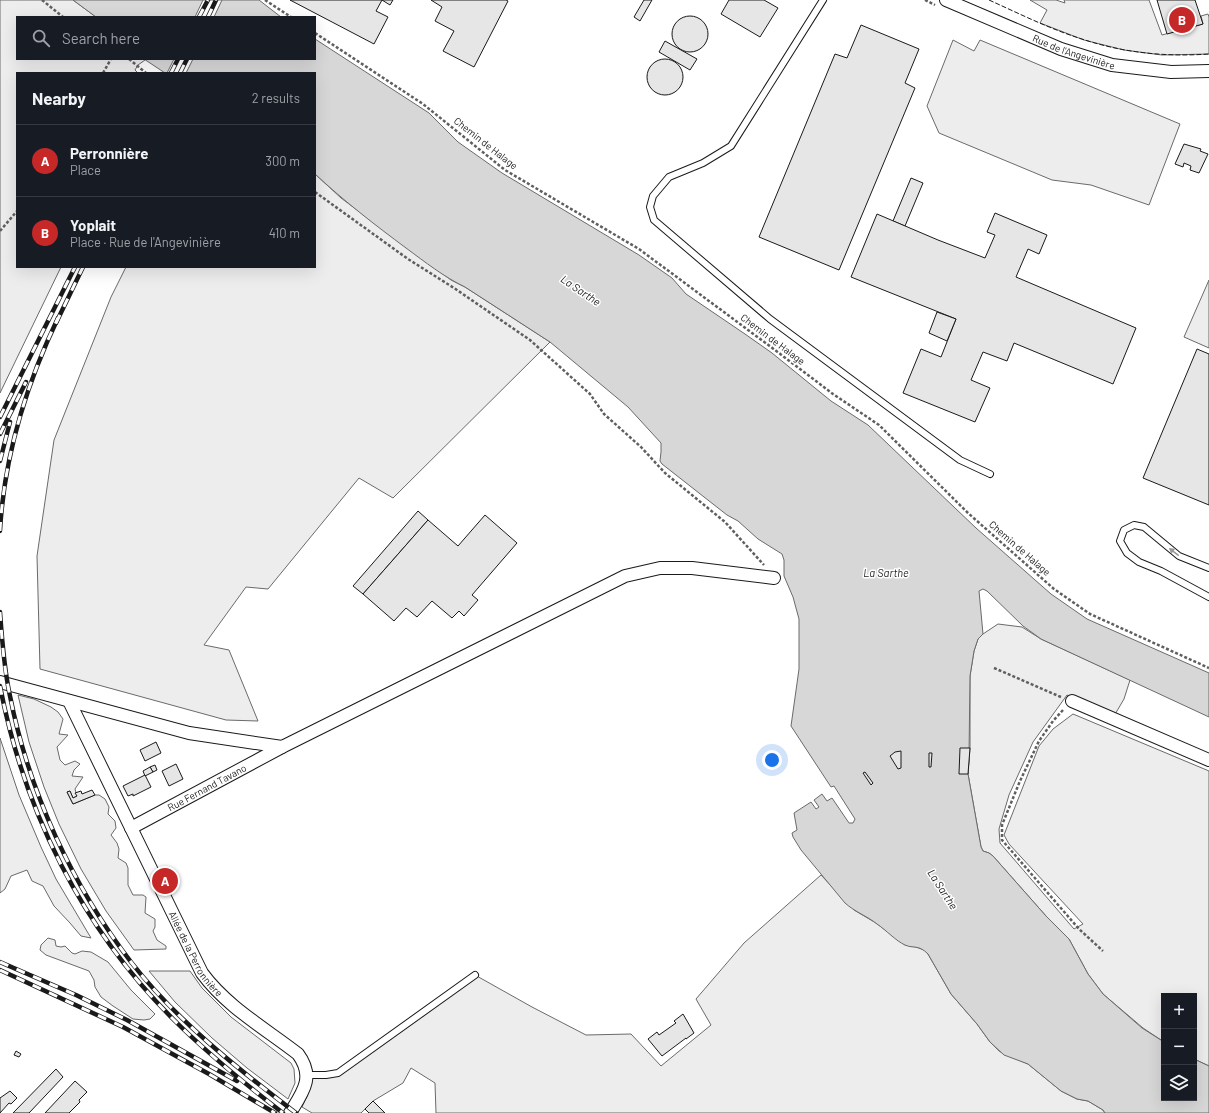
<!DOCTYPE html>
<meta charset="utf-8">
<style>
:root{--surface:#171b24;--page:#20242c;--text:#f1f3f6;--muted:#9ea1a6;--line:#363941;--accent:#c62828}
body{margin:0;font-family:Barlow,sans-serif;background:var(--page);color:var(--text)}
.controls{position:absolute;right:12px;bottom:12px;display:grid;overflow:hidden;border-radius:0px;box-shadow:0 4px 16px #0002}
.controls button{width:36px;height:36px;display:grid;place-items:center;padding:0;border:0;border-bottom:1px solid var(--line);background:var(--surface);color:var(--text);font:20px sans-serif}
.you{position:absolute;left:772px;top:760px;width:14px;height:14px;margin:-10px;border:3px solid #fff;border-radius:50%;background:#1a73e8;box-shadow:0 0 0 6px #1a73e833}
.badge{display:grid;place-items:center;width:26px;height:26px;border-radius:50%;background:var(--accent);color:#fff;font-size:13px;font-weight:700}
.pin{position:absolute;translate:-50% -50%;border:2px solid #fff;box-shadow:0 1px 4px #0006}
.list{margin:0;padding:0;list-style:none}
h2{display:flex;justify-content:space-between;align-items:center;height:52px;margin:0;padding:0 16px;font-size:17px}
h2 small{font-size:13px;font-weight:400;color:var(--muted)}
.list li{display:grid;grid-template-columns:26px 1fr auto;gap:12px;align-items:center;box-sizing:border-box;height:72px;padding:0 16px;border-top:1px solid var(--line)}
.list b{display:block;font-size:15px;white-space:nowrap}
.list p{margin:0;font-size:13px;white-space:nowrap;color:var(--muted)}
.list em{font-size:13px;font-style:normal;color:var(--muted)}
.icon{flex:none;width:22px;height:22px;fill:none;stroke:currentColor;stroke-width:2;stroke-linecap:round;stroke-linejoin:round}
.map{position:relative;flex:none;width:1209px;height:1113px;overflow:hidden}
.search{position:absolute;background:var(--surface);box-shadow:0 4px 16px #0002;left:16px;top:16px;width:300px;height:44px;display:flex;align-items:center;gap:10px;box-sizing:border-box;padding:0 14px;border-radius:0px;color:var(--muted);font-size:15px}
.panel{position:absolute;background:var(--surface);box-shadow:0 4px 16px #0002;left:16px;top:72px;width:300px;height:196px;border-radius:0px}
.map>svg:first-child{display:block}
.built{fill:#ededed;stroke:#6a6a6a}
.water{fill:#d7d7d7;stroke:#6a6a6a}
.pier{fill:#fff;stroke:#6a6a6a}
.building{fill:#e6e6e6;stroke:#1a1a1a}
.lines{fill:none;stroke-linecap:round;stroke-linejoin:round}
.service-casing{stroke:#1a1a1a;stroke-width:8}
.minor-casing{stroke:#1a1a1a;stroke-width:14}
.path{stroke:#5f5f5f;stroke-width:2.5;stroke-dasharray:3 2;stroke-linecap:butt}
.service{stroke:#fff;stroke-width:6}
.minor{stroke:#fff;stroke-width:12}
.rail-casing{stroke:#1a1a1a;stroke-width:4.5}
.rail{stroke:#fff;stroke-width:3;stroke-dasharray:9;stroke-linecap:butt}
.fence{stroke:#1a1a1a;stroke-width:1;stroke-dasharray:5 2;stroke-linecap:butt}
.oneway{fill:#989898}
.labels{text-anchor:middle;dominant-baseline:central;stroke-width:3;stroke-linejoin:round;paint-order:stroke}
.street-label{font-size:10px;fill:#1a1a1a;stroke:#fff}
.water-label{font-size:11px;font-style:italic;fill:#1a1a1a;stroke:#fff}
</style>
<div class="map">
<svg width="1209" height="1113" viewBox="0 0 1209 1113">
<rect width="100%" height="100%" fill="#fff"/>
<g class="built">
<path d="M0,0h73l23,17h-79v42h127l1,1 -7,5 -3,5 3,3h-121v194h44l-61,126z"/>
<path d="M1030,0h26l9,3 -1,-3h85l13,35 41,-11 -2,-8 7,-2 1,3v37l-47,1 -38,-5 -40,-10 -44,-17 7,-13z"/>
<path d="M953,40l21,11 6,-11 200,84 -31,81 -58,-20 -39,-5 -113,-47 -12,-27z"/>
<path d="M315,174l26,24 110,82 14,7 85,55 -157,156 -34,-20 -91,111 -22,-2 -42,58 25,5 29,71 -32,-1 -186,-51 -3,-113 17,-116 57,-143 15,-30h189z"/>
<path d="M1209,280v68l-25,-11z"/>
<path d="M998,624l24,3 19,12 89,41 -6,19 -10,17 -47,-21 -34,47 -24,53 -10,34 1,14 74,86 9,-5 -74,-80 -5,-9 35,-89 14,-17 20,-15 136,57v295l-15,-7v-63h-30v46l-21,-14 -40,-34 -15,-20 -19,-35 -23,-23 -53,-60 -4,-3 -6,-2 -2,-4 -13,-73 2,-26v-72l4,-25 4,-12 5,-5z"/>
<path d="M18,695l16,4 17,8 7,5 5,7 -4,15 9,1 -11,12 3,13 5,5 10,-4 5,3 -6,6 -2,6 11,1 -8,12 2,7 -4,2 -3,-7 -3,1 6,12 22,-9h4l6,4 4,8 -1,7 7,7 1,7 -5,7 6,8 2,6 -1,9 8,5 2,5v17l5,10h10l3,2 -1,16 10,6v8l-2,4 4,9 9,6v3l-32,1 -28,-39 -25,-42 -22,-45 -15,-37 -15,-45z"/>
<path d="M0,738l19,57 22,52 15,32 35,59 -10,-2 -11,-13 -16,-17 -11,-20 -11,-5 -5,-11 -16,6 -6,13 -5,4z"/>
<path d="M821,875l33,35 22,13 29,22 11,2 8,3 4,4 23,40 26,30 13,18 9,9 5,3 24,10 33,27 16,8 11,2 15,9 2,3h-669l-1,-30 -24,-15 -8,15 -30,18 -12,12h-49l-10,-6 5,-11 1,-21 30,-2 137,-98 57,32 54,28 45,-1 30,32 50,-41 -15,-26 48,-56z"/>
<path d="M48,938l7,2 1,6 5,1 4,-1 7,7 3,1 7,-3 9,1 17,10 23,28 24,24 -5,5 -6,1 -11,-1 -20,-13 -12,-9 -6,-10 -1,-7 -5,-9 -43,-16 -6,-5 1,-5z"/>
<path d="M149,971h41l12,17 29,29 60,46 3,6 1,14 -7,16 -41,-31 -35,-30 -37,-36z"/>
</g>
<g class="water">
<path d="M73,0h186l22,17h-185z"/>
<path d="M315,39l114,74 29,29 44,31 137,82 33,23 14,16 59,40 27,19 59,48 37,24 108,103 75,66 36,25 122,54v44l-168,-78 -18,-13 -36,-35 -4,-2 -4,2 4,43 -5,5 -4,12 -4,25 -1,81 -1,17 13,73 2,4 6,2 4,3 53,60 23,23 19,35 15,20 39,34 22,14v56h30v-39l15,7v47h-104l-2,-3 -15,-9 -11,-2 -16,-8 -33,-27 -24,-9 -14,-13 -13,-18 -26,-30 -23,-40c-10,-10 -14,-5 -23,-9 -9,-4 -19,-15 -28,-21 -10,-8 -22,-12 -32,-21l-44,-53 -8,-13 -1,-4 5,-3 -3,-17 17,-11 5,7 3,-2 -5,-7 8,-6 5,7 5,-3 17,25h4l2,-4 -21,-33 -3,1 -40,-61 8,-57v-50l-6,-22 -9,-21v-16l-2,-6 -24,-15 -20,-18 -11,-6 -65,-51 -2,-3 1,-9v-9l-33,-36 -78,-65 -85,-55c-21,-10 -40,-25 -59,-39 -31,-23 -62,-47 -91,-74v-101h-150l-21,-14h171z"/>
</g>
<g class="pier">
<path d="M203,0h19l-8,17h-19z"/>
<path d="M174,59h19l-7,14h-19z"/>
</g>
<g class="building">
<path d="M290,0h103l-3,5 -8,-5 -6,11 12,6 -14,27z"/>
<path d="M431,0h75l2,1 -34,66 -31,-16 11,-20 -19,-10 7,-14z"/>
<path d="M644,0h8l-12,21 -6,-4z"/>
<path d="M729,0h35l14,8 -18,29 -39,-23z"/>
<path d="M1157,0h38l8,24 -36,10z"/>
<circle cx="690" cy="34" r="18"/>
<path d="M861,25l58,24 -14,34 10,5 -76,182 -80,-33 76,-183 12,4z"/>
<path d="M665,41l32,18 -7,11 -31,-18z"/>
<circle cx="665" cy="77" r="18"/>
<path d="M1184,144l17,5 -1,2 8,3 -9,19 -9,-3 1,-4 -7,-3 -1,4 -8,-3z"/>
<path d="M911,178l12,5 -18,43 -12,-5z"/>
<path d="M995,213l52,22 -8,19 -11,-5 -12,28 120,51 -23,56 -99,-41 -7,18 -24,-9 -12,28 19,8 -15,34 -72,-29 18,-44 20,8 15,-38 -105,-42 26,-63 61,26 47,18 10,-23 -8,-3z"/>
<path d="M937,312l19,7 -9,22 -18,-8z"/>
<path d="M1197,349l12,5v151l-66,-27z"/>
<path d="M418,511l10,9 -65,74 -10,-8z"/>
<path d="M485,515l32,28 -45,52 6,5 -14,16 -5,-5 -7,7 -20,-17 -15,16 -11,-9 -12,13 -31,-27 65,-74 30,26z"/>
<path d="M156,742l5,11 -16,8 -5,-11z"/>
<path d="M960,748h10l-2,26h-9z"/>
<path d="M901,751v17l-3,1 -8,-13 5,-4z"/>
<path d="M929,753h3l-1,14h-2z"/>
<path d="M176,764l7,15 -14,7 -7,-15z"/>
<path d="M155,765l2,5 -4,2 -3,-5z"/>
<path d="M150,767l3,5 -8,4 -2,-5z"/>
<path d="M865,772l8,11 -2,2 -8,-12z"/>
<path d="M145,775l6,12 -18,9v-2l-5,2 -5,-10z"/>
<path d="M92,790l3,5 -22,9 -6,-12 3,-1 3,7 4,-2 -2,-3 6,-2 1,3z"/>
<path d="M166,876l3,7 -5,2 -3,-6z"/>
<path d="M683,1014l11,19 -8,6v-1l-24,18 -14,-17 9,-7 2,3 17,-12 -2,-2z"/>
<path d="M16,1051l5,3 -2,3 -5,-2z"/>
<path d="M56,1069l7,8 -34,36h-16z"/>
<path d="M75,1081l12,11 -8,8 1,2 -11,11h-24z"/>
<path d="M10,1091l7,7 -6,6 -2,-1 -9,10v-15z"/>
<path d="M373,1101l12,12h-16l-4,-4z"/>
</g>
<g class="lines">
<defs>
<g id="service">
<path d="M823,0l-92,146 -28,17 -34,14 -16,19 -3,11 4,13 116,99 190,141 30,14"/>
<path d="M1209,568l-30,-12 -35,-29 -10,-2 -10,5 -4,11 7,12 12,9 22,9 48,26"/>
<path d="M308,1075h18l12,-2 137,-98"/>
</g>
<g id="minor">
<path id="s1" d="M946,0l115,49 51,16 59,7 38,-1"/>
<path d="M0,682l189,51 93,14 343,-171 35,-8h32l82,10"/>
<path id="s2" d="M69,701l133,272c25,34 64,56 96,81 17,23 5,38 -8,59"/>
<path d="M1072,701l137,59"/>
<path id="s3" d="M131,828l151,-81"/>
</g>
</defs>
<use href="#service" class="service-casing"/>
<use href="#minor" class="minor-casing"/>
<g class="path">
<path d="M42,0l21,17"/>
<path d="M265,0l26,17"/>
<path d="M925,0l10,5"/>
<path d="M315,33l108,71 82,66 134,79 132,98 62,47 46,31 89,88 86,76 36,25 119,54"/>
<path d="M129,59l17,14"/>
<path d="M103,73l8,-14"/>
<path d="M315,192l93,67 46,29 76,52 60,54 14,20 37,33 24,26 60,49 39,43"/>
<path d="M0,231l17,-20"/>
<path d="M994,668l67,29"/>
<path d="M1063,710l-10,11 -14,20 -19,40 -18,44v15l77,89 24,22"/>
</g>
<use href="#service" class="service"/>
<use href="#minor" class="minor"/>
<defs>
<g id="rail">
<path d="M199,17l9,-17"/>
<path d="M208,17l8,-17"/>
<path d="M171,73l7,-14"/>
<path d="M180,73l7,-14"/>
<path d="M56,323l27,-56"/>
<path d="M0,417l75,-150"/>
<path d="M0,434l26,-52"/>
<path d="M0,461l10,-39"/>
<path d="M0,531c4,-74 26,-146 58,-213"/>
<path d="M0,612c2,28 4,57 10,84 19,96 62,189 121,266 45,58 107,107 165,151"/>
<path d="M0,686c24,125 82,242 173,333 34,34 72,65 110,94"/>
<path d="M0,962l76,33 51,25 110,61"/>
<path d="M0,970l123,57 86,47 66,39"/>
</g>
</defs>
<use href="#rail" class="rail-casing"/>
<use href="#rail" class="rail"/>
<path class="fence" d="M989,0c31,14 63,30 96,40 40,13 82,17 124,14"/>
</g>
<defs><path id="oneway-solid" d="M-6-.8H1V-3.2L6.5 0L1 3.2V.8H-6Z"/></defs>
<use class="oneway" href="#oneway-solid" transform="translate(1174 552) rotate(-142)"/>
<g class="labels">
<g class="street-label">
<text stroke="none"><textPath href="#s1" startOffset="138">Rue de l'Angevinière</textPath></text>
<text transform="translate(486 143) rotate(38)">Chemin de Halage</text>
<text transform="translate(773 339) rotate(37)">Chemin de Halage</text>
<text transform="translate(1020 548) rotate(41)">Chemin de Halage</text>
<text stroke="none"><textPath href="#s3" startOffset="86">Rue Fernand Tavano</textPath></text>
<text stroke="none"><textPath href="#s2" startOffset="283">Allée de la Perronnière</textPath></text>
</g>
<g class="water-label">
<text transform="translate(581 290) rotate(34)">La Sarthe</text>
<text x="886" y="572">La Sarthe</text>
<text transform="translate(943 889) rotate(57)">La Sarthe</text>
</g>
</g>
</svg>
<div class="controls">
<button>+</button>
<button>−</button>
<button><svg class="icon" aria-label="layers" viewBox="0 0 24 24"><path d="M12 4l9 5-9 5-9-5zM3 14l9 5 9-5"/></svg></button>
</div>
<div class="you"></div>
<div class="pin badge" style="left:165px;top:881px">A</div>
<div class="pin badge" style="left:1182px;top:20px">B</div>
<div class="search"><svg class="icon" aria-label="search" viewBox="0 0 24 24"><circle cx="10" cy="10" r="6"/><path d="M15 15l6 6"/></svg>Search here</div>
<section class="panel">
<h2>Nearby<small>2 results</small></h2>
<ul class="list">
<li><span class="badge">A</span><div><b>Perronnière</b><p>Place</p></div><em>300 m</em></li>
<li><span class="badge">B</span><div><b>Yoplait</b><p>Place · Rue de l'Angevinière</p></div><em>410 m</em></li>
</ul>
</section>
</div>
